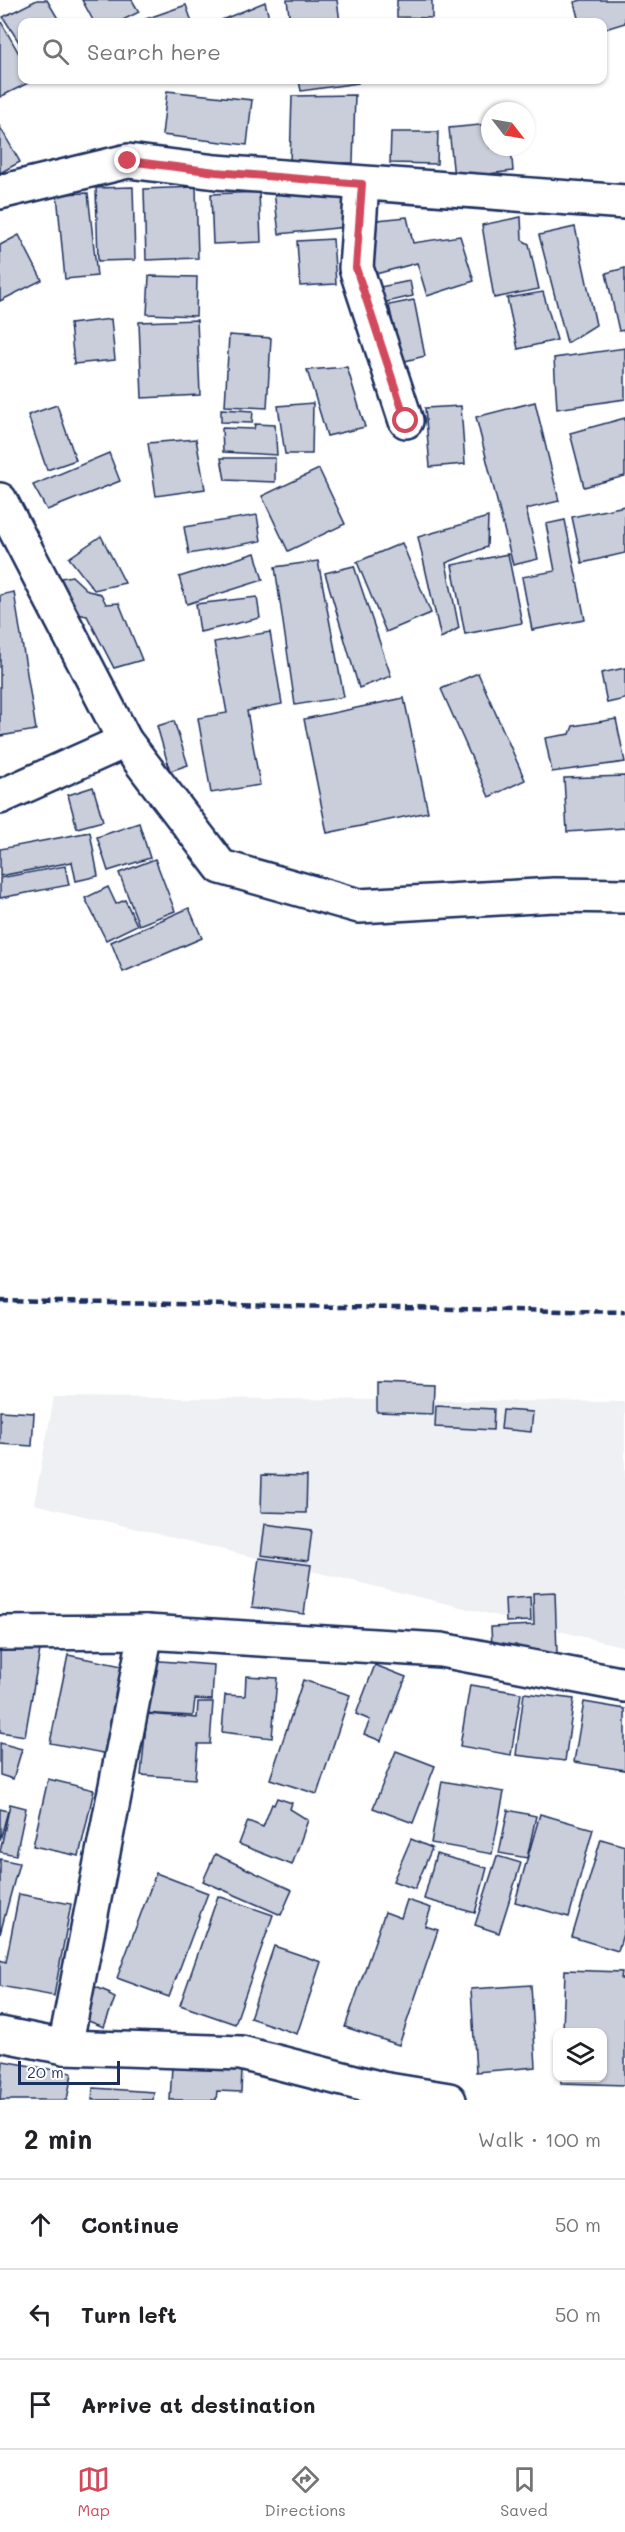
<!DOCTYPE html>
<meta charset="utf-8">
<style>
:root{--surface:#fff;--page:#f6f6f6;--text:#202124;--muted:#757577;--line:#e0e0e0;--accent:#d1495b}
body{margin:0;font-family:Mali,sans-serif;background:var(--page);color:var(--text)}
.controls{position:absolute;right:18px;bottom:18px;display:grid;overflow:hidden;border-radius:12px;box-shadow:0 2px 4px #0004}
.controls button{width:54px;height:54px;display:grid;place-items:center;padding:0;border:0;border-bottom:2px solid var(--line);background:var(--surface);color:var(--text);font:30px sans-serif}
.compass{position:absolute;left:481px;top:102px;width:54px;height:54px;border-radius:50%;background:var(--surface);box-shadow:0 2px 4px #0004;rotate:121deg}
.scale{position:absolute;left:18px;bottom:15px;width:102px;box-sizing:border-box;padding-left:6px;border:3px solid #1b2f5e;border-top:0;font-size:16px;line-height:21px;white-space:nowrap;color:#1b2f5e;-webkit-text-stroke:4px #fff;paint-order:stroke}
.stop{position:absolute;width:18px;height:18px;margin:-14px;border:4px solid #d1495b;border-radius:50%;background:#fff}
.stop.end{background:#d1495b;border-color:#fff;box-shadow:0 2px 6px #0008}
.list{margin:0;padding:0;list-style:none}
h2{display:flex;justify-content:space-between;align-items:center;height:78px;margin:0;padding:0 24px;font-size:26px}
h2 small{font-size:20px;font-weight:400;color:var(--muted)}
.list li{display:grid;grid-template-columns:39px 1fr auto;gap:18px;align-items:center;box-sizing:border-box;height:90px;padding:0 24px;border-top:2px solid var(--line)}
.list b{display:block;font-size:22px;white-space:nowrap}
.list em{font-size:20px;font-style:normal;color:var(--muted)}
.icon{flex:none;width:33px;height:33px;fill:none;stroke:currentColor;stroke-width:2;stroke-linecap:round;stroke-linejoin:round}
.map{position:relative;flex:none;width:625px;height:2100px;overflow:hidden}
.search{position:absolute;background:var(--surface);box-shadow:0 2px 4px #0004;left:18px;right:18px;top:18px;height:66px;display:flex;align-items:center;gap:15px;box-sizing:border-box;padding:0 21px;border-radius:12px;color:var(--muted);font-size:22px}
.sheet{height:348px;background:var(--surface)}
nav{display:flex;justify-content:space-around;align-items:center;box-sizing:border-box;height:84px;border-top:2px solid var(--line);background:var(--surface);font-size:16px;color:var(--muted)}
nav a{display:grid;justify-items:center;gap:3px}
nav .on{color:var(--accent)}
.map>svg:first-child{display:block}
.built{fill:#eff0f4}
.building{fill:#caceda;stroke:#1b2f5e;stroke-width:1.5}
.lines{fill:none;stroke-linecap:round;stroke-linejoin:round}
.minor-casing{stroke:#1b2f5e;stroke-width:38}
.tertiary-casing{stroke:#1b2f5e;stroke-width:38}
.minor{stroke:#fff;stroke-width:33}
.tertiary{stroke:#fff;stroke-width:33}
.rail{stroke:#1b2f5e;stroke-width:4.5;stroke-dasharray:9 4.5;stroke-linecap:butt}
.route{stroke:#d1495b;stroke-width:8}
</style>
<div class="map">
<svg width="625" height="2100" viewBox="0 0 625 2100">
<rect width="100%" height="100%" fill="#fff"/>
<filter id="ink" filterUnits="userSpaceOnUse"><feTurbulence type="fractalNoise" baseFrequency=".0167" numOctaves="2"/><feDisplacementMap in="SourceGraphic" scale="12" xChannelSelector="R" yChannelSelector="G"/><feConvolveMatrix kernelMatrix="1 2 1 2 8 2 1 2 1" color-interpolation-filters="sRGB"/></filter>
<g filter="url(#ink)">
<path class="built" d="M54,1397l571,5v245l-591,-143z"/>
<g class="building">
<path d="M37,0h10l13,22h-38v25l-19,-30z"/>
<path d="M82,0h50l7,12 -20,10h-25z"/>
<path d="M287,0h50l3,22h-50z"/>
<path d="M397,0h35v18l-35,-1z"/>
<path d="M582,0h43v23l-23,7v-8h-23l-5,-20z"/>
<path d="M265,2l5,20h-50l-1,-1z"/>
<path d="M186,5l6,17h-55z"/>
<path d="M0,20l22,39v21h12l-34,17z"/>
<path d="M299,80h59v3l-57,8z"/>
<path d="M167,91l85,9 -5,45 -85,-10z"/>
<path d="M355,95l-2,68h-63l2,-67z"/>
<path d="M490,124v23h21l2,24 -59,7 -5,-50z"/>
<path d="M0,127l20,35 -20,11z"/>
<path d="M391,132h47l-1,32 -47,-1z"/>
<path d="M133,187l2,73 -37,1 -2,-73z"/>
<path d="M196,187l2,71 -52,2 -2,-71z"/>
<path d="M274,191l71,2 1,34 -67,7z"/>
<path d="M259,192l2,50 -48,2 -2,-50z"/>
<path d="M88,193l9,83 -32,3 -8,-85z"/>
<path d="M407,217l6,26 47,-7 14,45 -47,15 -10,-33 -45,12 -5,-54z"/>
<path d="M521,217l1,23 7,4 10,45 -45,9 -12,-73z"/>
<path d="M575,227l21,98 -29,18 -28,-108z"/>
<path d="M19,235l23,45 -42,21v-56z"/>
<path d="M333,239l3,45 -36,2 -3,-45z"/>
<path d="M625,268v62l-6,1 -13,-58z"/>
<path d="M149,276l48,1 -1,39 -49,-2z"/>
<path d="M410,281l3,15 -31,7 -2,-16z"/>
<path d="M543,292l14,48 -39,9 -11,-51z"/>
<path d="M414,300l11,56 -24,6 -12,-57z"/>
<path d="M111,319l4,41 -41,4 -4,-40z"/>
<path d="M197,320l3,75 -58,3 -3,-76z"/>
<path d="M229,335l42,3 -4,70 -42,-2z"/>
<path d="M625,348v51l-68,10 -3,-51z"/>
<path d="M347,367l18,60 -38,9 -20,-66z"/>
<path d="M535,402l24,99 -33,8 12,50 -25,6 -37,-148z"/>
<path d="M313,403l-1,51h-27l-7,-48z"/>
<path d="M57,405l19,55 -29,10 -19,-55z"/>
<path d="M461,406l4,58 -35,3 -5,-59z"/>
<path d="M221,409l32,2 -1,12 -31,-1z"/>
<path d="M625,418v58l-41,11 -14,-54z"/>
<path d="M255,424l20,1 2,30 -54,-3 -1,-24 32,1z"/>
<path d="M196,439l9,50 -49,7 -8,-53z"/>
<path d="M109,453l11,28 -73,29 -14,-25z"/>
<path d="M221,458h54v24l-50,-2z"/>
<path d="M319,469l26,55 -57,27 -26,-55z"/>
<path d="M625,506v47l-43,10 -10,-46z"/>
<path d="M257,515l4,26 -72,13 -5,-27z"/>
<path d="M488,517l-1,30 -41,16 13,65 -18,10 -23,-101z"/>
<path d="M565,520l20,100 -53,10 -10,-53 33,-6 -9,-47z"/>
<path d="M101,536l24,47 -31,7 -25,-32z"/>
<path d="M402,543l29,70 -45,19 -29,-70z"/>
<path d="M255,553l8,27 -76,24 -8,-27z"/>
<path d="M508,554l14,69 -57,11 -13,-69z"/>
<path d="M318,561l26,136 -49,8 -20,-138z"/>
<path d="M354,566l37,110 -32,12 -34,-115z"/>
<path d="M72,576l16,15 13,3 5,10 13,-1 23,57 -28,8 -27,-52 -9,-2 -23,-35z"/>
<path d="M14,592l22,138 -36,6v-141z"/>
<path d="M257,597l3,21 -60,14 -4,-28z"/>
<path d="M270,632l12,72 -35,7 13,74 -49,8 -13,-75 29,-5 -13,-71z"/>
<path d="M625,668v31l-18,4 -6,-30z"/>
<path d="M478,673l47,107 -36,17 -48,-108z"/>
<path d="M404,698l24,114 -101,21 -23,-114z"/>
<path d="M616,719l9,43 -73,10 -7,-34 25,-4 3,-8z"/>
<path d="M174,721l14,44 -18,6 -13,-45z"/>
<path d="M625,776v52l-58,4 -3,-54z"/>
<path d="M93,787l10,34 -26,7 -9,-33z"/>
<path d="M139,823l11,35 -42,13 -11,-34z"/>
<path d="M90,832l8,44 -22,5 -4,-19 -72,14v-27z"/>
<path d="M155,859l20,52 -36,14 -20,-52z"/>
<path d="M65,866l4,19 -69,13v-20z"/>
<path d="M108,887l8,17 9,-4 12,25 -31,15 -21,-42z"/>
<path d="M189,908l13,30 -79,34 -12,-30z"/>
<path d="M377,1383l57,2 -1,29 -56,-2z"/>
<path d="M436,1406l58,3 -1,21 -58,-3z"/>
<path d="M503,1410l30,2 -2,20 -30,-3z"/>
<path d="M0,1411l34,2 -2,33 -32,-2z"/>
<path d="M262,1475l45,1 -1,37 -45,-1z"/>
<path d="M265,1524l47,6 -4,31 -47,-6z"/>
<path d="M259,1558l52,7 -7,49 -52,-7z"/>
<path d="M555,1592l2,61 -41,1v-9l-24,1 -1,-19 43,-2 -1,-32z"/>
<path d="M530,1597l1,24 -25,1 -1,-23z"/>
<path d="M0,1643l40,7 -15,86 -25,-4z"/>
<path d="M68,1655l59,12 -19,87 -58,-11z"/>
<path d="M147,1660l67,5 -2,35 -17,-1 -2,17 -50,-3z"/>
<path d="M375,1665l31,12 -25,64 -17,-7 6,-14 -14,-6z"/>
<path d="M246,1676l31,2 -5,60 -50,-6 3,-37 20,1z"/>
<path d="M303,1680l47,15 -33,99 -47,-15z"/>
<path d="M470,1685l51,8 -10,62 -51,-9z"/>
<path d="M524,1693l50,6 -9,62 -49,-6z"/>
<path d="M198,1702h15l-3,42h-12l-3,35 -54,-4 6,-61 50,4z"/>
<path d="M584,1702l41,7v61l-51,-8z"/>
<path d="M0,1743l22,6 -9,30 -13,-4z"/>
<path d="M396,1751l39,15 -22,57 -40,-15z"/>
<path d="M48,1779l46,11 -15,66 -46,-10z"/>
<path d="M442,1781l62,11 -12,62 -61,-11z"/>
<path d="M277,1798l15,5 -2,6 18,11 -16,45 -53,-21 9,-23 15,6 9,-23 2,1z"/>
<path d="M10,1804l16,4 -10,47 -16,-3z"/>
<path d="M0,1809l8,2 -8,29z"/>
<path d="M508,1810l28,6 -9,42 -28,-5z"/>
<path d="M540,1814l53,15 -24,88 -54,-15z"/>
<path d="M411,1839l21,9 -17,41 -22,-8z"/>
<path d="M601,1839l24,7v81l-7,24 -46,-14z"/>
<path d="M215,1854l77,36 -11,25 -78,-34z"/>
<path d="M436,1854l51,14 -12,45 -51,-14z"/>
<path d="M497,1856l24,7 -22,70 -24,-8z"/>
<path d="M0,1859l19,4 -19,71z"/>
<path d="M156,1873l52,20 -39,104 -52,-19z"/>
<path d="M19,1894l52,10 -17,92 -54,-10v-26l6,2z"/>
<path d="M218,1896l55,19 -38,109 -55,-19z"/>
<path d="M407,1900l24,8 -6,18 13,4 -39,115 -54,-18 40,-115 16,6z"/>
<path d="M274,1946l47,16 -24,72 -47,-16z"/>
<path d="M565,1970l57,2 -1,7h4v106l-64,-2v-5h41v-46h-39z"/>
<path d="M91,1985l19,8 -1,2 6,3 -11,29 -26,-10z"/>
<path d="M531,1985l5,82 -60,5 -5,-83z"/>
<path d="M3,2061l69,12 -5,27h-67z"/>
<path d="M172,2066l70,4 -1,22 -24,-1 -1,9h-46z"/>
<path d="M93,2088l61,4 -1,8h-61z"/>
</g>
<g class="lines">
<defs>
<g id="minor">
<path d="M362,184l-6,84 50,153"/>
<path d="M0,192l128,-31 88,11 409,30"/>
<path d="M0,797l125,-56"/>
<path d="M0,1633l146,-1 295,18 184,35"/>
<path d="M0,2034l65,13 176,6 141,36 67,11"/>
<path d="M65,2047l81,-415"/>
</g>
<path id="tertiary" d="M0,500l125,241 96,126 138,39 195,-11 71,1"/>
</defs>
<use href="#minor" class="minor-casing"/>
<use href="#tertiary" class="tertiary-casing"/>
<use href="#minor" class="minor"/>
<use href="#tertiary" class="tertiary"/>
<path class="rail" d="M0,1301l625,11"/>
</g>
</g>
<g class="lines" filter="url(#ink)">
<path class="route" d="M128,161l88,11 146,12 -6,84 50,153"/>
</g>
</svg>
<div class="controls">
<button><svg class="icon" aria-label="layers" viewBox="0 0 24 24"><path d="M12 4l9 5-9 5-9-5zM3 14l9 5 9-5"/></svg></button>
</div>
<svg class="compass" viewBox="-18 -18 36 36"><path d="M0-13l5 13h-10z" fill="#e53935"/><path d="M0 13l5-13h-10z" fill="#757577"/></svg>
<div class="scale">20 m</div>
<div class="stop" style="left:406px;top:421px"></div>
<div class="stop end" style="left:128px;top:161px"></div>
<div class="search"><svg class="icon" aria-label="search" viewBox="0 0 24 24"><circle cx="10" cy="10" r="6"/><path d="M15 15l6 6"/></svg>Search here</div>
</div>
<section class="sheet">
<h2>2 min<small>Walk · 100 m</small></h2>
<ul class="list">
<li><svg class="icon" aria-label="ahead" viewBox="0 0 24 24"><path d="M12 20V5M6 11l6-6 6 6"/></svg><div><b>Continue</b></div><em>50 m</em></li>
<li><svg class="icon" aria-label="left" viewBox="0 0 24 24"><path d="M17 20v-9H6M10 6l-5 5 5 5"/></svg><div><b>Turn left</b></div><em>50 m</em></li>
<li><svg class="icon" aria-label="arrive" viewBox="0 0 24 24"><path d="M6 21V4h12l-3 4 3 4H6"/></svg><div><b>Arrive at destination</b></div></li>
</ul>
</section>
<nav>
<a class="on"><svg class="icon" aria-label="map" viewBox="0 0 24 24"><path d="M3 6l6-2 6 2 6-2v14l-6 2-6-2-6 2zM9 4v14M15 6v14"/></svg>Map</a>
<a><svg class="icon" aria-label="directions" viewBox="0 0 24 24"><path d="M12 3l9 9-9 9-9-9zM9 14v-3h6M13 9l2 2-2 2"/></svg>Directions</a>
<a><svg class="icon" aria-label="saved" viewBox="0 0 24 24"><path d="M7 4h10v16l-5-4-5 4z"/></svg>Saved</a>
</nav>
